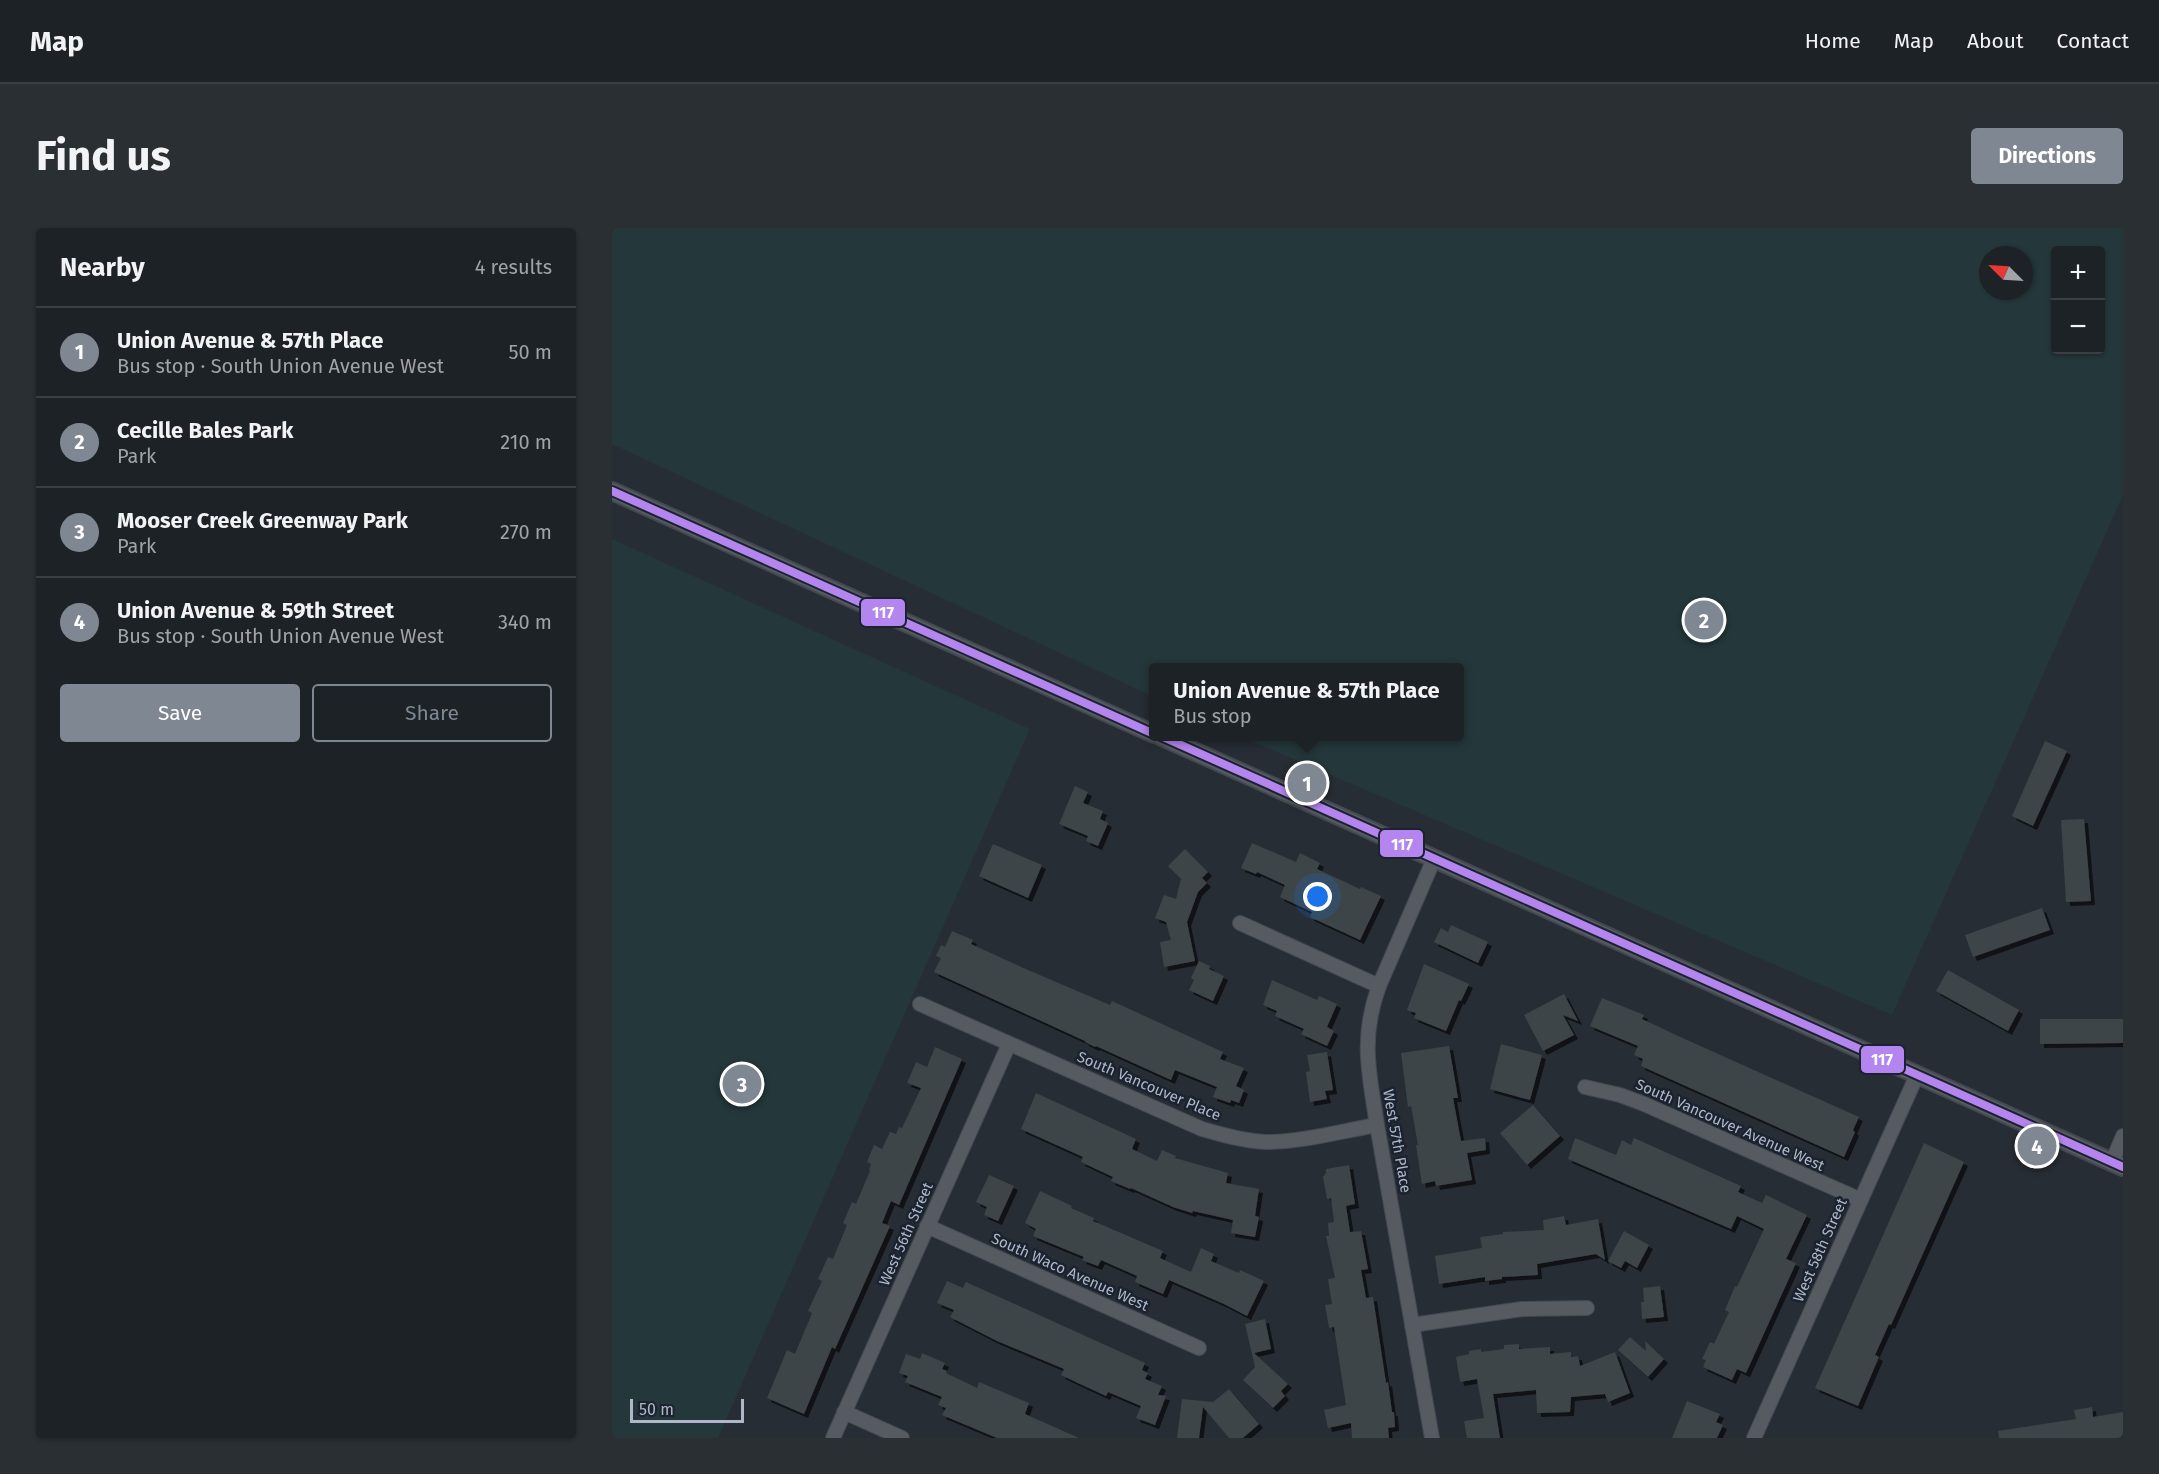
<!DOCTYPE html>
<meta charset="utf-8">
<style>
:root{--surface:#1d2227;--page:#2a2f33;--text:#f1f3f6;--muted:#a0a4a7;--line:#3b3f44;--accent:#7f8793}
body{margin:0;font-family:"Fira Sans",sans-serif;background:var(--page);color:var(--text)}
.controls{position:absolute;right:18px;top:18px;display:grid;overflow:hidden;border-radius:6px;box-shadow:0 2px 4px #0004}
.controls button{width:54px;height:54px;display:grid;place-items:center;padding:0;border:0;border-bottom:2px solid var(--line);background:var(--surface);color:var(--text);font:30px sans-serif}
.compass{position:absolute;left:1367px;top:18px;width:54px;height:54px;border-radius:50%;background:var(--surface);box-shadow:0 2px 4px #0004;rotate:294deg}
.scale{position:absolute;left:18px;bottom:15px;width:114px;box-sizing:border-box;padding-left:6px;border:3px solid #afb8c6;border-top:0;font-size:16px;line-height:21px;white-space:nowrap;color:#afb8c6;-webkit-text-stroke:4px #1a232f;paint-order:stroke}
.you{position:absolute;left:706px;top:669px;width:21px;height:21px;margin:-15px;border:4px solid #fff;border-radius:50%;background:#1a73e8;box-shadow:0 0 0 9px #1a73e833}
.badge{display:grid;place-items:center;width:39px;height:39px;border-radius:50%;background:var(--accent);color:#fff;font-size:20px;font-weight:700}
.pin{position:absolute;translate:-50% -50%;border:3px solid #fff;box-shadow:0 2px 6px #0006}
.popup{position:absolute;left:537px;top:435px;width:315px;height:78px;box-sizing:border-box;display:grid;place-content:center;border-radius:6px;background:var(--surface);filter:drop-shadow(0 2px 4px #0005);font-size:20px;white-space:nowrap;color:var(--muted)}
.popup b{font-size:22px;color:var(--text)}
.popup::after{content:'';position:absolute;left:50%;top:100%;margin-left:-12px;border:12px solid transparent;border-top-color:var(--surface)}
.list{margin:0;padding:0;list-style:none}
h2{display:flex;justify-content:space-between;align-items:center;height:78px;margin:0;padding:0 24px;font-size:26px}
h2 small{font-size:20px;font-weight:400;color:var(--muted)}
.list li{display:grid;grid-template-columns:39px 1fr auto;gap:18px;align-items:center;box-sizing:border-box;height:90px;padding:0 24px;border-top:2px solid var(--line)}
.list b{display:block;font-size:22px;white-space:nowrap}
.list p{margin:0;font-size:20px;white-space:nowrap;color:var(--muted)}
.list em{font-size:20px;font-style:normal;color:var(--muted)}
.actions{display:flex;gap:12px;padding:18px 24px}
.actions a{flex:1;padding:14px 0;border:2px solid var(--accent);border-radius:6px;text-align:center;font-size:21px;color:var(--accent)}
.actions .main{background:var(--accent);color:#fff}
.map{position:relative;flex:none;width:1511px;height:1210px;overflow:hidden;border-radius:6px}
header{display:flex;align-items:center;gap:36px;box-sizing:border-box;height:84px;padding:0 30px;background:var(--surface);border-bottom:2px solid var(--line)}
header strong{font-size:28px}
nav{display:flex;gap:33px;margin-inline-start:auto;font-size:21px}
.intro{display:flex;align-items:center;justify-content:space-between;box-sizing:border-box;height:144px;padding:0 36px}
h1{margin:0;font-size:42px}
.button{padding:15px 27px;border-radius:6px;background:var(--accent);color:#fff;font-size:21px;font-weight:700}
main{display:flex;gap:36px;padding:0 36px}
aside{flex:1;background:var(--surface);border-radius:6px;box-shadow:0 2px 4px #0004}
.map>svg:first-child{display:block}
.green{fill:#24373a;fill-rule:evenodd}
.building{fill:#3e444a;filter:url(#shadow)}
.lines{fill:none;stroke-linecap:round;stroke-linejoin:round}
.minor-casing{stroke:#44494f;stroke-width:16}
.tertiary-casing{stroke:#44494f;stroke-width:20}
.minor{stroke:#565b62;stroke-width:14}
.tertiary{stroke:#565b62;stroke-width:16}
.bus-1-casing{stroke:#1a232f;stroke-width:12}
.bus-1{stroke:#b585ef;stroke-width:8}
.labels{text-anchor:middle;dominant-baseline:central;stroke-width:5;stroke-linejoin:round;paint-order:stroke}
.street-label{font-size:15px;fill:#afb8c6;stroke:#1a232f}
.line-badge{stroke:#1a232f;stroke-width:2}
.badge-label{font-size:16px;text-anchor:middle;font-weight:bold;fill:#fff}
</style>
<header>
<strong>Map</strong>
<nav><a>Home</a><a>Map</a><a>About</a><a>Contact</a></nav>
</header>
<div class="intro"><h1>Find us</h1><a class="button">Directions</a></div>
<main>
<aside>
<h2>Nearby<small>4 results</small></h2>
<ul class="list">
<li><span class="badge">1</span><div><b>Union Avenue &amp; 57th Place</b><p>Bus stop · South Union Avenue West</p></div><em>50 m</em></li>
<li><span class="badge">2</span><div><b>Cecille Bales Park</b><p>Park</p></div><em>210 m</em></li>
<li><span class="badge">3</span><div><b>Mooser Creek Greenway Park</b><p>Park</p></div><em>270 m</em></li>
<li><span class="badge">4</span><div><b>Union Avenue &amp; 59th Street</b><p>Bus stop · South Union Avenue West</p></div><em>340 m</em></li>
</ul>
<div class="actions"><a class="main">Save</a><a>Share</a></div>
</aside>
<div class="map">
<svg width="1511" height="1210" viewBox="0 0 1511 1210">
<defs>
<filter id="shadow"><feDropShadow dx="4" dy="4" stdDeviation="0" flood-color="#0009"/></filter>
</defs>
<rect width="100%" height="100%" fill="#272d34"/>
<g class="green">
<path d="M0,0h1511v267l-231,520 -650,-278 218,-1v-68h-306v29l-542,-253zM1488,22v100h-44v-100zM1376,27h36v36h-36z"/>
<path d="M0,311l418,190 -312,709h-106z"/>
</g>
<g class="building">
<path d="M1433,513l22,10 -34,75 -21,-10z"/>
<path d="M463,558l13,6 -5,11 20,8 -3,8 8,4 -10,23 -12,-5 2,-5 -29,-12z"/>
<path d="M1472,591l7,82 -25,1 -5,-82z"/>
<path d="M640,615l44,19 4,-9 20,10 -3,6 43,20 1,-2 20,9 -21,44 -50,-23 2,-5 -32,-15 5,-12 -28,-13 -1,2 -15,-6z"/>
<path d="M381,616l49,21 -14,33 -49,-22z"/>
<path d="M573,621l23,23 -6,6 5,5 -9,9 -11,30 8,39 -31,6 -4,-25 11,-2 -5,-18 -11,-4 9,-23 12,4 5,-20 -13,-13z"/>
<path d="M1430,680l8,22 -77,27 -8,-22z"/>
<path d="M839,697l37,17 -10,21 -44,-21 7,-14 7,4z"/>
<path d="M340,703l21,9 -2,4 57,26 82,35 2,-4 111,51 -3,7 24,9 -8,18 8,4 -5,13 -8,-3 -1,3 -17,-6 4,-10 -42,-17 -4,10 -75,-34 -1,1 -10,-5v-1l-151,-69 7,-14 -5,-2 5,-11 4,2z"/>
<path d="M587,733l11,5 -1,3 15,7 -11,25 -24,-11 5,-10 -3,-2z"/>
<path d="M812,736l45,20 -8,17 -2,-1 -13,31 -32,-13 2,-5 -9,-3z"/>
<path d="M1336,742l71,40 -11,21 -72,-40z"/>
<path d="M660,752l45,20 2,-4 18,8 -10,23 7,4 -7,15 -26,-12 3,-5 -29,-13 2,-5 -14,-6z"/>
<path d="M952,766l14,27 -15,-6 11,20 -31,16 -19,-36z"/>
<path d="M990,770l42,17 -2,4 45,21 172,77 -6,13 2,2 -11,25 -203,-91 2,-7 -9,-4 4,-9 -48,-20z"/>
<path d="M1428,791h83v24l-83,1z"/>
<path d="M889,816l41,11 -12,45 -40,-11z"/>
<path d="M837,818l9,52h-5l8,43 24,-3 1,12 -19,3 5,27 -36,6 -1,-5 -13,3 -6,-39h2l-7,-39 -3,1 -7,-54z"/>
<path d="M323,819l27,12 -63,146 -8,-4 -9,22 8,3 -55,123 -3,-2 -28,67 -37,-16 20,-48 8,4 17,-41 -4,-2 14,-30 -4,-2 10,-22 5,2 14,-34 -4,-2 9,-21 4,2 14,-33 -1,-1 2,-6 -4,-2 7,-17 8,4 8,-17 6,2 3,-7 3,1 19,-40 -14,-5 9,-21 11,5z"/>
<path d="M715,824l6,38 -8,1 2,8 -17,3 -4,-30 4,-1 -3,-16z"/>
<path d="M424,865l100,46 -4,10 25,12 5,-11 14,6 -1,2 53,15 -2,10 33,6 -4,27 4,1 -4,20 -24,-4 2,-13 -40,-9 -1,2 -19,-6 -42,-19 -1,1 -19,-8 2,-4 -32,-15 2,-5 -62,-28z"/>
<path d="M921,877l27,31 -33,29 -27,-32z"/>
<path d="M963,910l41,17 6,-15 9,5 3,-7 107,48 -3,6 24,11 4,-8 41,20 -21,44 10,4 -50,110 -9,-4 -5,11 -29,-13 3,-7 -4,-1 8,-17 4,2 15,-32 -4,-2 10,-24 2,1 27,-58 -27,-13 -6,13 -163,-70z"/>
<path d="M1312,915l40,19 -73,163 -2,-1 -14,31 4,2 -21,49 -43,-18z"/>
<path d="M737,937l6,39 -9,2 4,26 11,-1 7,38 -7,1 5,28 7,-1 13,86 2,-1 4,30h2l1,15 -7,1 1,10h-37l-1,-15 -23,5 -4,-18 22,-5 -12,-78 -5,1 -4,-23 7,-1 -4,-25 7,-1 -9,-42h3l-1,-13 6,-1 -3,-24 -4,1 -4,-22 3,-4v-4z"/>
<path d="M377,947l25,11 -16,35 -14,-6 3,-8 -11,-5z"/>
<path d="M428,963l32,15 -1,2 23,10 -1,3 70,30 -3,7 31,14 10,-24 13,6 -3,7 28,12 1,-3 24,11 -17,35 -23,-12 -55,-24 -6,14 -28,-12 2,-6 -36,-16 -3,6 -16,-6 2,-3 -51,-21 3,-7 -11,-6z"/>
<path d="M952,988l2,9 32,-6 7,41 -9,-6 -59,10 1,11 -36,2v2l-17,2v-4l-46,7 -4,-28 47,-8 -2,-11 23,-3v-2l41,-2 -1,-10z"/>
<path d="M1012,1003l25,14 -12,23 -12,-7 -4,7 -13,-7z"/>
<path d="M335,1053l16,7 3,-6 179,81 -3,7 6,3 -3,6 17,7 -4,9 8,1 -11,29 -19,-7 5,-12 -33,-14 -2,4 -26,-12 -19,-9 3,-6 -67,-28 -47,-24 4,-7 -17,-7z"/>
<path d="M1048,1058l4,31 -22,2 -1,-17h3l-1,-14z"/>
<path d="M653,1091l6,30 -17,4 34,31 -7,7 4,5 -12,12 -30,-28 12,-13 -10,-43z"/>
<path d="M1018,1109l16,14 -1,-10 19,18 -16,18 -30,-27z"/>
<path d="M907,1116v5l31,-2v7l21,-2v5l7,-1 2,10 35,-14 15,41 -22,9 -3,-8 -34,3 -1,15 -33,1 -1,-23 -43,4 7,44h-33l-3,-17 20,-3 -7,-39 -17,3 -4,-25 13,-3v-3l12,-2v3l23,-3v-4z"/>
<path d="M310,1125l23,10 -3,6 5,2 -1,2 31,15 2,-6 50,21 -4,11 54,24h-82l-55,-23 4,-7 -8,-3 4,-8 -37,-15 3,-6 -9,-3 7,-19 14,5z"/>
<path d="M617,1161l30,35 -16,14h-14l-26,-31 -4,31h-22l5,-39 31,3z"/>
<path d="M1075,1173l33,13 -4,8 7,3 -6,13h-45z"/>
<path d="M1480,1179l1,10 30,-5v26h-124l-1,-7 78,-12 -2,-9z"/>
</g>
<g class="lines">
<defs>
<g id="minor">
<path d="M628,695l139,63"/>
<path d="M308,776l282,125c21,6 42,12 64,13 37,0 75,-11 111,-17"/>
<path d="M973,859l35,8 24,9 217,96"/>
<path d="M1500,934l11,-26"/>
<path d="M315,998l272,122"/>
<path d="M800,1097l110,-16 65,-1"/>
<path d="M232,1184l58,26"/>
<path d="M221,1210l176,-394"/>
<path d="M820,1210l-55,-313c-8,-52 -17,-87 2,-139l55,-127"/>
<path d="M1142,1210l163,-363"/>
</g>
<g id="tertiary">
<path d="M0,263l542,243"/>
<path d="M548,508l963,431"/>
</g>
</defs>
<use href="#minor" class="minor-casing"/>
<use href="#tertiary" class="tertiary-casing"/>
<use href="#minor" class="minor"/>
<use href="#tertiary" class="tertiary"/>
<defs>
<g id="bus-1">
<path d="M0,263l542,243"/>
<path d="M549,508l962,431"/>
</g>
</defs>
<use href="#bus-1" class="bus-1-casing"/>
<use href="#bus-1" class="bus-1"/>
</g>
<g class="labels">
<g class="street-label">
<text transform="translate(537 858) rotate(23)">South Vancouver Place</text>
<text transform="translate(1118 897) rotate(24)">South Vancouver Avenue West</text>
<text transform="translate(785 913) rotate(80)">West 57th Place</text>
<text transform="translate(294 1006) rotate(-66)">West 56th Street</text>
<text transform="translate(1208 1022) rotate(-66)">West 58th Street</text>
<text transform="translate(458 1044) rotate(24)">South Waco Avenue West</text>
</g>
</g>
<g class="line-badge">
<rect x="248" y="370" width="46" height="29" rx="6" fill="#b585ef"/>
<rect x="767" y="601" width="45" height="29" rx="6" fill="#b585ef"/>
<rect x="1248" y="817" width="45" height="29" rx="6" fill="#b585ef"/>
</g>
<g class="badge-label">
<text x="271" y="390">117</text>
<text x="790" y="622">117</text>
<text x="1270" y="837">117</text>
</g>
</svg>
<div class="controls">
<button>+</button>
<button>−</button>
</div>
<svg class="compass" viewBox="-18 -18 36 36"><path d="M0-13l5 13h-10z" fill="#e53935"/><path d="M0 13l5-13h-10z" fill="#a0a4a7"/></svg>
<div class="scale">50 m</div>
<div class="you"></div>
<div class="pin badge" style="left:695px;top:555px">1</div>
<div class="popup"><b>Union Avenue &amp; 57th Place</b>Bus stop</div>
<div class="pin badge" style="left:1092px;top:392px">2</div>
<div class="pin badge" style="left:130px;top:856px">3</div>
<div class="pin badge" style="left:1425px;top:918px">4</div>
</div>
</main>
